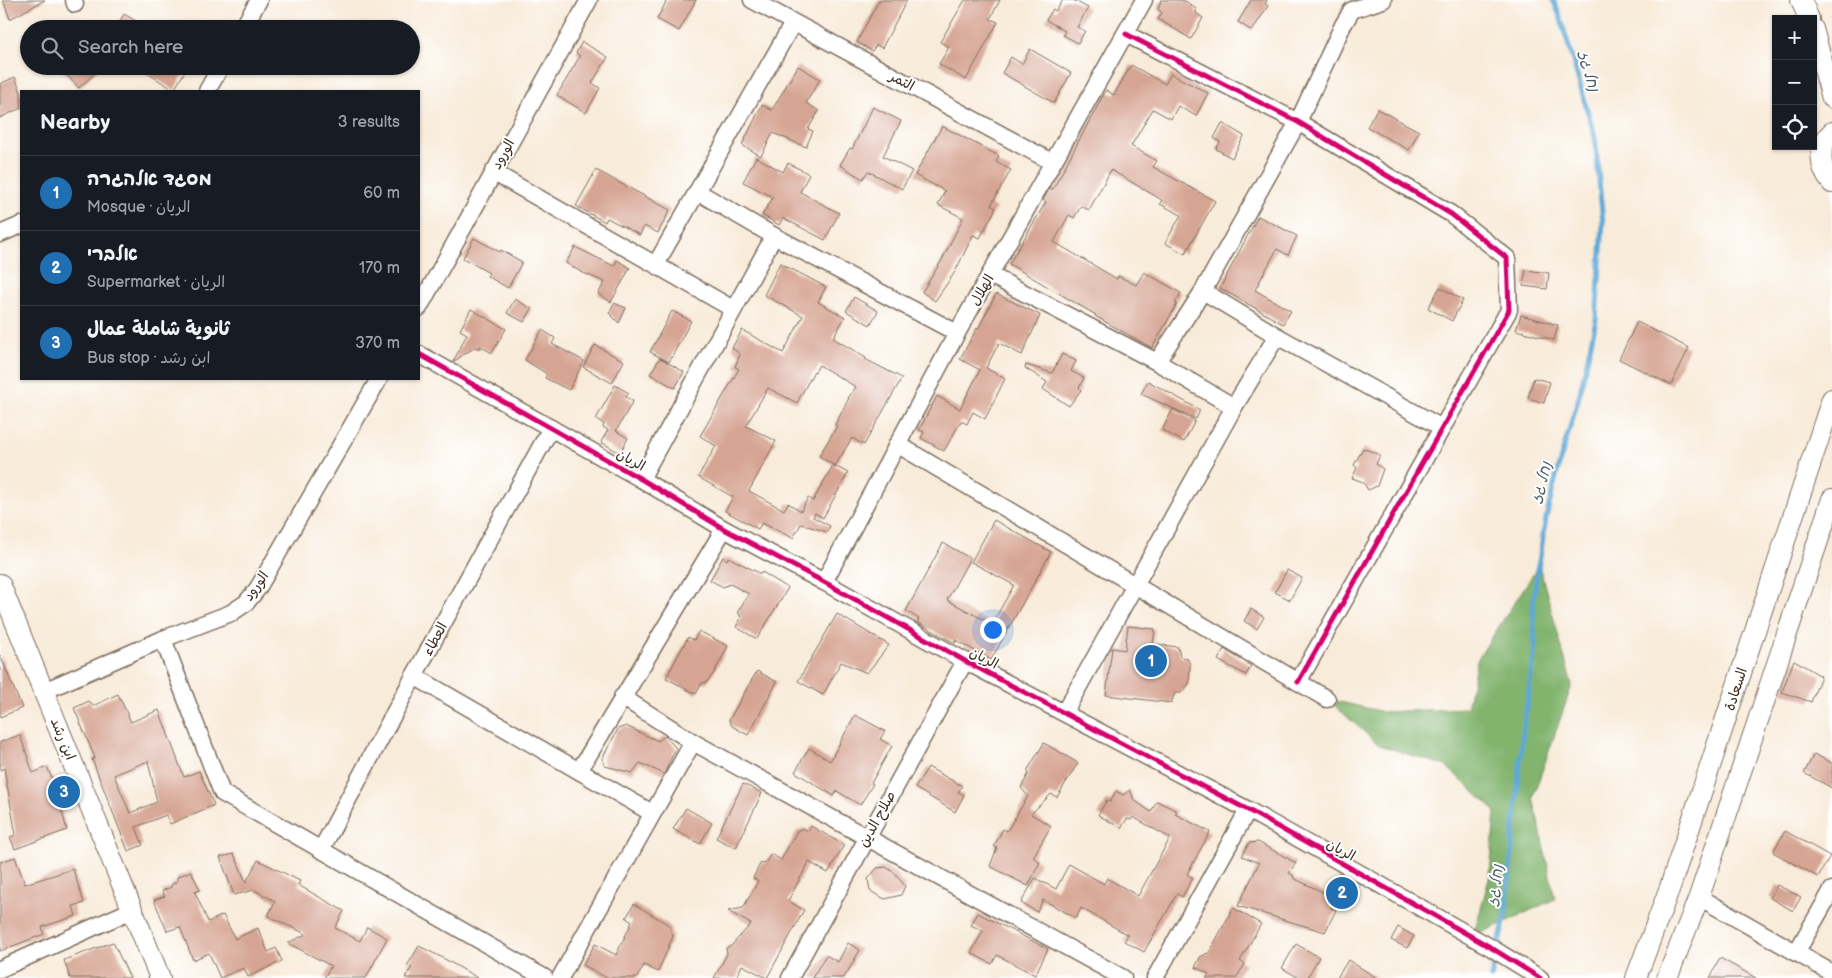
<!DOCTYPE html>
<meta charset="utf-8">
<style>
:root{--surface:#171b24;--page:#20242c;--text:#f1f3f6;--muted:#9ea1a6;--line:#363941;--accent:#1f6fb2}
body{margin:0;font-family:"Balsamiq Sans","Playpen Sans Arabic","Playpen Sans Hebrew",sans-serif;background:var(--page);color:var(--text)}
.controls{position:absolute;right:15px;top:15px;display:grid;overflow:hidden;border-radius:0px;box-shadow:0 1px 4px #0004}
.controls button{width:45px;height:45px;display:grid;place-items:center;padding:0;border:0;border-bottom:1px solid var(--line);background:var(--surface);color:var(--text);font:25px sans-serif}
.you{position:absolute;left:992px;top:629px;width:18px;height:18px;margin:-12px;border:4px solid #fff;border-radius:50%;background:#1a73e8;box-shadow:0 0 0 8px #1a73e833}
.badge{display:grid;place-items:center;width:32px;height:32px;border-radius:50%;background:var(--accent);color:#fff;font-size:16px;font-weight:700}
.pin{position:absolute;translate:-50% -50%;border:2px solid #fff;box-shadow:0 1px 5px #0006}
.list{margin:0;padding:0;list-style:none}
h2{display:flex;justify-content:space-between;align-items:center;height:65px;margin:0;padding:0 20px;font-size:21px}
h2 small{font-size:16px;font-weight:400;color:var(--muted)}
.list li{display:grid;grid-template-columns:32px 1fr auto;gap:15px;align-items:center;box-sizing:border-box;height:75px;padding:0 20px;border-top:1px solid var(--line)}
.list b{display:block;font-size:19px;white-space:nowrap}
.list p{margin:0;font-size:16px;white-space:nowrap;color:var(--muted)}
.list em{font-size:16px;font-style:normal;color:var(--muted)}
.icon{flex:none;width:28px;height:28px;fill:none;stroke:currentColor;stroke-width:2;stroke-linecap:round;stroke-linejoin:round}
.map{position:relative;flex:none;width:1832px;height:978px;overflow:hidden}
.search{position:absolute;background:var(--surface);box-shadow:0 1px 4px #0004;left:20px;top:20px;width:400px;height:55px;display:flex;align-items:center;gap:12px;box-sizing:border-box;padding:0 18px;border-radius:28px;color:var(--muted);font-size:19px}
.panel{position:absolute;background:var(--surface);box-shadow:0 1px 4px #0004;left:20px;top:90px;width:400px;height:290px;border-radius:0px}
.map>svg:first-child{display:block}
.forest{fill:#82b46e;stroke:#5e6f46}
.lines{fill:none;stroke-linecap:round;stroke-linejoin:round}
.stream{stroke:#5da8d5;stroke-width:5}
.building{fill:#d6a493;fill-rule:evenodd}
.minor-casing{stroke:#7d6e5f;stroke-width:19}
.tertiary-casing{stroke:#7d6e5f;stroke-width:22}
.minor{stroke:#fff;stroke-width:16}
.tertiary{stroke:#fff;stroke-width:20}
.cycleway-casing{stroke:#fff;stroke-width:8}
.cycleway{stroke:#d6006c;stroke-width:5}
.labels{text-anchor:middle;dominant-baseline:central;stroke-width:4;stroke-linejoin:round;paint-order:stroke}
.street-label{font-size:14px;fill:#3b2a1e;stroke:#fff}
.water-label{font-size:15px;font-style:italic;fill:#495c67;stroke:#fff}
</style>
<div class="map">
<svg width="1832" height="978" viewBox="0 0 1832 978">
<rect width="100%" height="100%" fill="#fff"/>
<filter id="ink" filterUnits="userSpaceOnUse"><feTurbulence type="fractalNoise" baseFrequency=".02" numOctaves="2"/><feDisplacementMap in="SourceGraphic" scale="10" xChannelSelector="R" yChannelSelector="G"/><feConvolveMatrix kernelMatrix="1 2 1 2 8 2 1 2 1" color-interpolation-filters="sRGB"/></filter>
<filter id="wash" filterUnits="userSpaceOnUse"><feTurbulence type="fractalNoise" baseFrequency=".0096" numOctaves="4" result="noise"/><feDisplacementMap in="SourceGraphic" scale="20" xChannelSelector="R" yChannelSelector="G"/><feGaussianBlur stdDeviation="1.12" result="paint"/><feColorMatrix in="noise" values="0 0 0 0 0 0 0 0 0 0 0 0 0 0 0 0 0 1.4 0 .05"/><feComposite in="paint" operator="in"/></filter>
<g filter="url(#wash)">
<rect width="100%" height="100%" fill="#f8ebd9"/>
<path class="forest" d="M1539,565l33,120 -39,112 22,102 -82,38 17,-62 5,-64 -49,-45 -67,-21 -52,-46 57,13 83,-4 10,-48z"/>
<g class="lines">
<path class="stream" d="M1491,978l15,-65 17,-183 12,-82 -2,-48 13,-82 15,-61 18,-60 17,-77 7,-97 -8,-86 -35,-121 -7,-16"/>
</g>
<g id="blocks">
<g class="building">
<path d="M3,0h42l-35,19z"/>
<path d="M667,0h29l-17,31 -22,-12z"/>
<path d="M879,0h28l-25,48 -6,-3 -4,6 -15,-9z"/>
<path d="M965,0h35l-10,19 8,3 -32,58 -27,-16 10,-17 -9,-5z"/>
<path d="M1063,0h10l15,8 -11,19 8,4 -7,12 -15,-8 2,-4 -19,-11 7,-11 3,2z"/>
<path d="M1161,0h20l6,2 9,7v4l7,5 -12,21 -33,-20 4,-6 -4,-4z"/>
<path d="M1251,0h16l-2,4 3,2 -16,25 -14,-9z"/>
<path d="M124,14l25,15h-34z"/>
<path d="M582,42l26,15 -16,26 8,5 -14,25 -29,-18 23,-39 -4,-3z"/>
<path d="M1030,49l41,24 -17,30 -52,-30 9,-16 11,7z"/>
<path d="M1131,65l34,19 6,-10 37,19 -12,23 -18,-10 -7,13 -18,-10 -22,37 26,15 -4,6 62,34 -30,53 -20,-11 16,-28 -21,-11 2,-4 -51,-30 -22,40 -8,-4 -7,12 -5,-3 -15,27 63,37 1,-3 18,9 8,-13 37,21 -6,10 2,1 -25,44 -57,-32 1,-1 -87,-51 37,-62 -3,-2 6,-11h4l53,-99 8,5z"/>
<path d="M58,66h44l-23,22z"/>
<path d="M136,66h52l-14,24z"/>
<path d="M798,66l22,13 -14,24 13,8 -11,18 5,2 -7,16 -33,-14 -12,23 -19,-11 20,-40 10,5z"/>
<path d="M15,77l6,15v16l-21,10v-34z"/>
<path d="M873,107l28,14 -18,35 29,15 -10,18 -34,-18 -5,8 -23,-14 10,-17 2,1z"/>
<path d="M1377,109l42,22 -10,19 -42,-23z"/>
<path d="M1222,123l22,13 -12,22 -16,-9 4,-7 -6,-4z"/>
<path d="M942,126l57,30 -3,6 15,8 -20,35 5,3 -16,30 -7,-3 -18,37 -20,29 -13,-9 20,-32 21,-42 -25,-13 7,-14 -30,-16z"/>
<path d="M756,157l27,15 5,-9 21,11 -9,18 39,21 -14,27 -42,-22 -4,7 -17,-10 11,-18 -30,-15z"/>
<path d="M596,170l74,40 -12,23 -14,-7 -4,9 -33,-17 -2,4 -29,-16z"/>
<path d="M1258,216l39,20 -9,19 -11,-6 -22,41 36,21 -8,13 -63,-36z"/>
<path d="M474,238l26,14 1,-2 21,12 -14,26 -21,-12 2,-3 -26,-15z"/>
<path d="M575,247l39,19 3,-6 13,8 -19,34 -13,-8 7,-12 -24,-10 -15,-9z"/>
<path d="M780,263l46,24 -8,15 27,15 -12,21 33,20 -1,1 37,19 -38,67 -12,-7 -17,28 -16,-10 18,-30 -2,-1 14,-27h-1l8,-11 -37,-22 -4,7 -1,-1 -17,32 -29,-15 -22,38 30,15 -27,50 35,19 4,-7 13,8 7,-13 5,3 20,-36 15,8 -25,45 -8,-5 -2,4 17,9 -3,6 -26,-8 -8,14 -31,-15 -4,6 -33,-18 8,-14 -35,-20 18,-31 -16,-10 39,-67 -4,-2 5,-13 -8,-6 10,-18 41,23 20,-37 -39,-21z"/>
<path d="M1526,270l23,3 -2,16 -24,-3z"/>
<path d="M1440,287l23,13 -11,21 -24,-13z"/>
<path d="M996,294l44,21 -18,40 -23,-12 -13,25 19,11 -20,40 -12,-7 -6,12 -6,-3 -17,30 -23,-13 3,-6 -5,-2 18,-34 23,13 20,-39 -20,-11 17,-31 1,1z"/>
<path d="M854,297l24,14 -8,14 -24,-14z"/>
<path d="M515,299l17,10 -8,13 -17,-9z"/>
<path d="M614,303l12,5 -7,15 -10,-10z"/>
<path d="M471,309l35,20 -14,24 -12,-7 -1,3 -4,-2 -22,15 14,-28 -7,-4z"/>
<path d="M672,311l19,10 -22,41 -19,-10z"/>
<path d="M1521,315l37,10 -4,15 -38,-10z"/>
<path d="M1637,322l52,26 -18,37 -52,-26z"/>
<path d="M542,330l13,8 -3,6 32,17 -15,29 -24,-12 2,-4 -22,-14z"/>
<path d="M595,345l29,16 -12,22 -29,-16z"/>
<path d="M1062,354l14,7 -5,10 13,7 -5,10 2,2 -12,16 -26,-17 4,-7 -22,-14 1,-3 26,8z"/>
<path d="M660,358l24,14 -9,16 -25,-14z"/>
<path d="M1534,378l16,4 -6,21 -16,-5z"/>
<path d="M1148,381l52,29 -4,9 -55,-25z"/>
<path d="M615,385l14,8 -3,4 7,4 -17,30 12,7 -8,15 -19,-11 7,-12 -5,-3 1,-3 -8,-5z"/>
<path d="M1173,409l22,12 -11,21 -22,-12z"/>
<path d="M1363,448l17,7 -4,9 7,5 -6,17 -9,4 -5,-8 -11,-4 5,-10 -3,-3z"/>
<path d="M994,520l57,32 -60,108 -35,-20 -1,3 -38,-21 2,-3 -13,-8 37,-68 27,15 -23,42 45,24 22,-39 -43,-23z"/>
<path d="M723,557l4,3 1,-3 33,17 1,-2 26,16 -31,51 -21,-12 5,-9 -3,-7 11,-17 -19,-10 -7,3 -13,-7z"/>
<path d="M1287,570l15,8 -12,22 -15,-8z"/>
<path d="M1251,609l13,8 -7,12 -13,-8z"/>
<path d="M837,614l52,31 -22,28 -26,-11 -18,33 -25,-14z"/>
<path d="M1128,626l27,3 -2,15 25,3 2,10 7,1 3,6 -1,20 -8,9h-6l-4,10 -65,-8 6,-47 13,2z"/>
<path d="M699,631l29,15 -14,27 -7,9 -5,1 -6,11 -30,-16 22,-41 6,3z"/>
<path d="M1224,649l27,17 -5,9 -28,-15z"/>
<path d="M0,655l22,53 -22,9z"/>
<path d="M1794,660l27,16 -10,26 -29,-10z"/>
<path d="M757,671l20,11 -29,53 -16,-9 -3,-6z"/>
<path d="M118,694l13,28 28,-12 25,67 15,-6 15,34 -44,19 -4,-9 -30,12 7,18 -15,6 -36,-92 3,-1 -21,-50 15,-7 4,5zM148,761l9,41 -27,11 -16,-38z"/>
<path d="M855,715l30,16 -5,8 12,7 -21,37 2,1 -13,21 -23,-14 -3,5 -39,-24 14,-24 21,13z"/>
<path d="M626,726l32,15 7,-5 11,12 -12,26 -24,-11 -8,10 -27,-7 -3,-7 16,-30z"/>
<path d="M20,735l13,38 14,-6 16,37 -3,1 7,25 -52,19 -5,-12 6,-2 -12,-67 -4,2v-28z"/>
<path d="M1044,743l34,20 -21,34 -6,-3 -20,20 20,12 -18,31 7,5 -12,24 -38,-20 7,-18 -3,-2 9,-17 4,2 21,-35 -7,-8 8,-15 -2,-2z"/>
<path d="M1814,754l18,9v25l-28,-15z"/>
<path d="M928,767l34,19 -4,6 6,3 -9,17 -40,-24z"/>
<path d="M743,784l19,9 -26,55 -20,-10z"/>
<path d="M1130,790l4,10 17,12 6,-11 20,10 -2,3 35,18 -23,42 6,4 -11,19 -5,-3 -33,58 -20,-11 4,-6 -47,-27 -5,10 -33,-18 -6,12 -16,-9 14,-25 21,11 13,-25 35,20 3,-6 31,18 32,-58 -37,-21 -2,3 -4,-1 -6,9 -23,-13 9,-15 3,2 6,-11 7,4z"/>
<path d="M686,808l26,15 -12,21 -27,-15z"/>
<path d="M811,826l33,19 -16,28 -19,-11 -21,39 16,9 -37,68 -25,-13 -6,13h-22l13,-24 -1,-6 5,-2 20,-22 -23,-13 15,-3 15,-27 -5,-3 7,-14 6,-2 5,-8 10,6 16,-29 6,-3 5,3z"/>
<path d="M1785,831l45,25 -12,21 -45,-25z"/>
<path d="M1258,842l38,21 -7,10 5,3 -1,2 34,16 -2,4 8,4 -2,6 5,2 -11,22 -87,-26 21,-43 -17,-7 7,-13z"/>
<path d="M234,854l12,28 12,-22 42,21 -2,4 46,26 -9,17 25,13 7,-14 20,11 -21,40h-42l7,-12 -43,-23 18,-9 -38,-18 7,-15 -21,-11 -20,5 -14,-38z"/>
<path d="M15,857l10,27 48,-15 11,34 -11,3 3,10 -34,11 2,7 -44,17v-89z"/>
<path d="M886,867l9,6 10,13 -4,9 -16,4 -15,-8 -2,-12 9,-11z"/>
<path d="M191,871l9,19 -5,2 13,30 15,-7 12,24 23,-11 10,24 8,-4 6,13 -34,16 -4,-9 -24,10 -11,-25 -16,7 -13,-33 -13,4 -13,-31 11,-4 -3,-5 9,-4 1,-3 5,-2v-5z"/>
<path d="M1777,885l24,12 -8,14 -23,-13z"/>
<path d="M634,904l35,21 4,11 -15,36 -14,-7 -7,13h-30l-24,-13 12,-21 21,11 16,-33 -6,-4z"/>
<path d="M1233,908l28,16 -21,37 5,3 -9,14h-30l3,-4 -14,-7 6,-11h2l2,-2 4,-1z"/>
<path d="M978,913l70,36 -13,26 -38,-20 -5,9 -21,-11 12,-22 -12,-6z"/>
<path d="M1398,927l16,9 -7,12 -16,-8z"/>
<path d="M113,942l17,36h-60l-6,-18z"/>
<path d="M848,943l12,7 -16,28h-32l14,-23 12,7z"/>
<path d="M1296,944l23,13 -12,21h-8l-17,-10z"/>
<path d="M419,946l22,11 37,21h-73l7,-11 -5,-1z"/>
<path d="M1720,958l36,20h-46z"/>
<path d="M1348,960l29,18h-40z"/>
</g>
</g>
</g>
<g filter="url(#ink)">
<use href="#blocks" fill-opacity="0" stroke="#7d6e5f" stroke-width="1"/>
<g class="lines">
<defs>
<g id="minor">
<path d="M74,0l1,4"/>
<path d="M752,0l300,162"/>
<path d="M242,29l17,-29"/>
<path d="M1126,34l172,88 153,92 56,44 2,52 -211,372"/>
<path d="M207,91l14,-25"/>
<path d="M493,172l240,137"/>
<path d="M698,192l76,44 183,97"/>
<path d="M0,234l21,-9"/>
<path d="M656,264l137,-241"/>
<path d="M990,275l167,87 77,45"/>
<path d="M1203,291l74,45 165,92"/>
<path d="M419,308l170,-308"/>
<path d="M419,354l222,125 83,50 100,53 141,79 283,149 242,137 50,31"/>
<path d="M1157,362l46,-71 95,-169 45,-97 9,-15 31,-10"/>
<path d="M897,444l430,255"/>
<path d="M641,479l133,-243"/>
<path d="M824,582l133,-249 187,-333"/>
<path d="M163,639l59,154 323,185"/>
<path d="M414,676l238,137"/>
<path d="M44,691l119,-52 68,-26 15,-10 12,-15 121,-209"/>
<path d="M622,697l71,45 430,236"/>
<path d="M1064,713l170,-306 43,-71"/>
<path d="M579,771l145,-242"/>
<path d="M321,850l93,-174 137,-248"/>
<path d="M1699,897l133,76"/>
<path d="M1796,953l36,-63"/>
<path d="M0,969l132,-59"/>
<path d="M560,978l133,-236"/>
<path d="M790,978l175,-317"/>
<path d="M1155,978l93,-168"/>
</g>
<g id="tertiary">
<path d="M1801,0l8,19"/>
<path d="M1813,29l19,69"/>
<path d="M1832,132c-15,15 -13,36 0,51"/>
<path d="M0,584l160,394"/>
<path d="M1636,978l34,-91 162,-488"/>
<path d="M1667,978l32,-81 133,-398"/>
</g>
</defs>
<use href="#minor" class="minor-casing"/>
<use href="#tertiary" class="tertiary-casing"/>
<use href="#minor" class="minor"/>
<use href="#tertiary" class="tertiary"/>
<defs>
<g id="cycleway">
<path d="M1126,34l172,88 153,92 56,44 2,52 -211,372"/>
<path d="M419,354l222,125 83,50 100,53 141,79 283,149 242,137 50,31"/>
</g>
</defs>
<use href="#cycleway" class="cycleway-casing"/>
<use href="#cycleway" class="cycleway"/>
</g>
</g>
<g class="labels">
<g class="street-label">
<text transform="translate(902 81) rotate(28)">التمر</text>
<text transform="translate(503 154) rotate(-61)">الورود</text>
<text transform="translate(982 290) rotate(-60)">الهلال</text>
<text transform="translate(631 460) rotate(29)">الريان</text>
<text transform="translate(256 586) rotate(-55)">الورود</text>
<text transform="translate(435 639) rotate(-61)">العطاء</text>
<text transform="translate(984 658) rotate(28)">الريان</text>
<text transform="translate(1736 689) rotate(-72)">السعادة</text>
<text transform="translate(63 739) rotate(68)">ابن رشد</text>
<text transform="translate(877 819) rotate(-61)">صلاح الدين</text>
<text transform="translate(1341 850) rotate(29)">الريان</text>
</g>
<g class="water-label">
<text transform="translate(1588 71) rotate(73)">נחל גז</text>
<text transform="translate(1542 483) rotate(-76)">נחל גז</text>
<text transform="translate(1496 886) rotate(-84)">נחל גז</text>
</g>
</g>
</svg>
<div class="controls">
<button>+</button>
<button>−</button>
<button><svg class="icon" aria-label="locate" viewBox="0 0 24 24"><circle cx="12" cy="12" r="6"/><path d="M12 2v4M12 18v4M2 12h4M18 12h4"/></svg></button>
</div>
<div class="you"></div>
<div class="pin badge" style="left:1151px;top:661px">1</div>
<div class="pin badge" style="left:1342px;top:893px">2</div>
<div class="pin badge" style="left:64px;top:792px">3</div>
<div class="search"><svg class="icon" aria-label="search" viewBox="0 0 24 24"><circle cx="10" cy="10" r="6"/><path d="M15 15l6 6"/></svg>Search here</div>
<section class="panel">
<h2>Nearby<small>3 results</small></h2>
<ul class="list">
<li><span class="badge">1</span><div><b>מסגד אלהגרה</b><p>Mosque · الريان</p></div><em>60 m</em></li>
<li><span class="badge">2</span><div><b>אלברי</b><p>Supermarket · الريان</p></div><em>170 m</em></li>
<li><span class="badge">3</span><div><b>ثانوية شاملة عمال</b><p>Bus stop · ابن رشد</p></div><em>370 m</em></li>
</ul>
</section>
</div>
